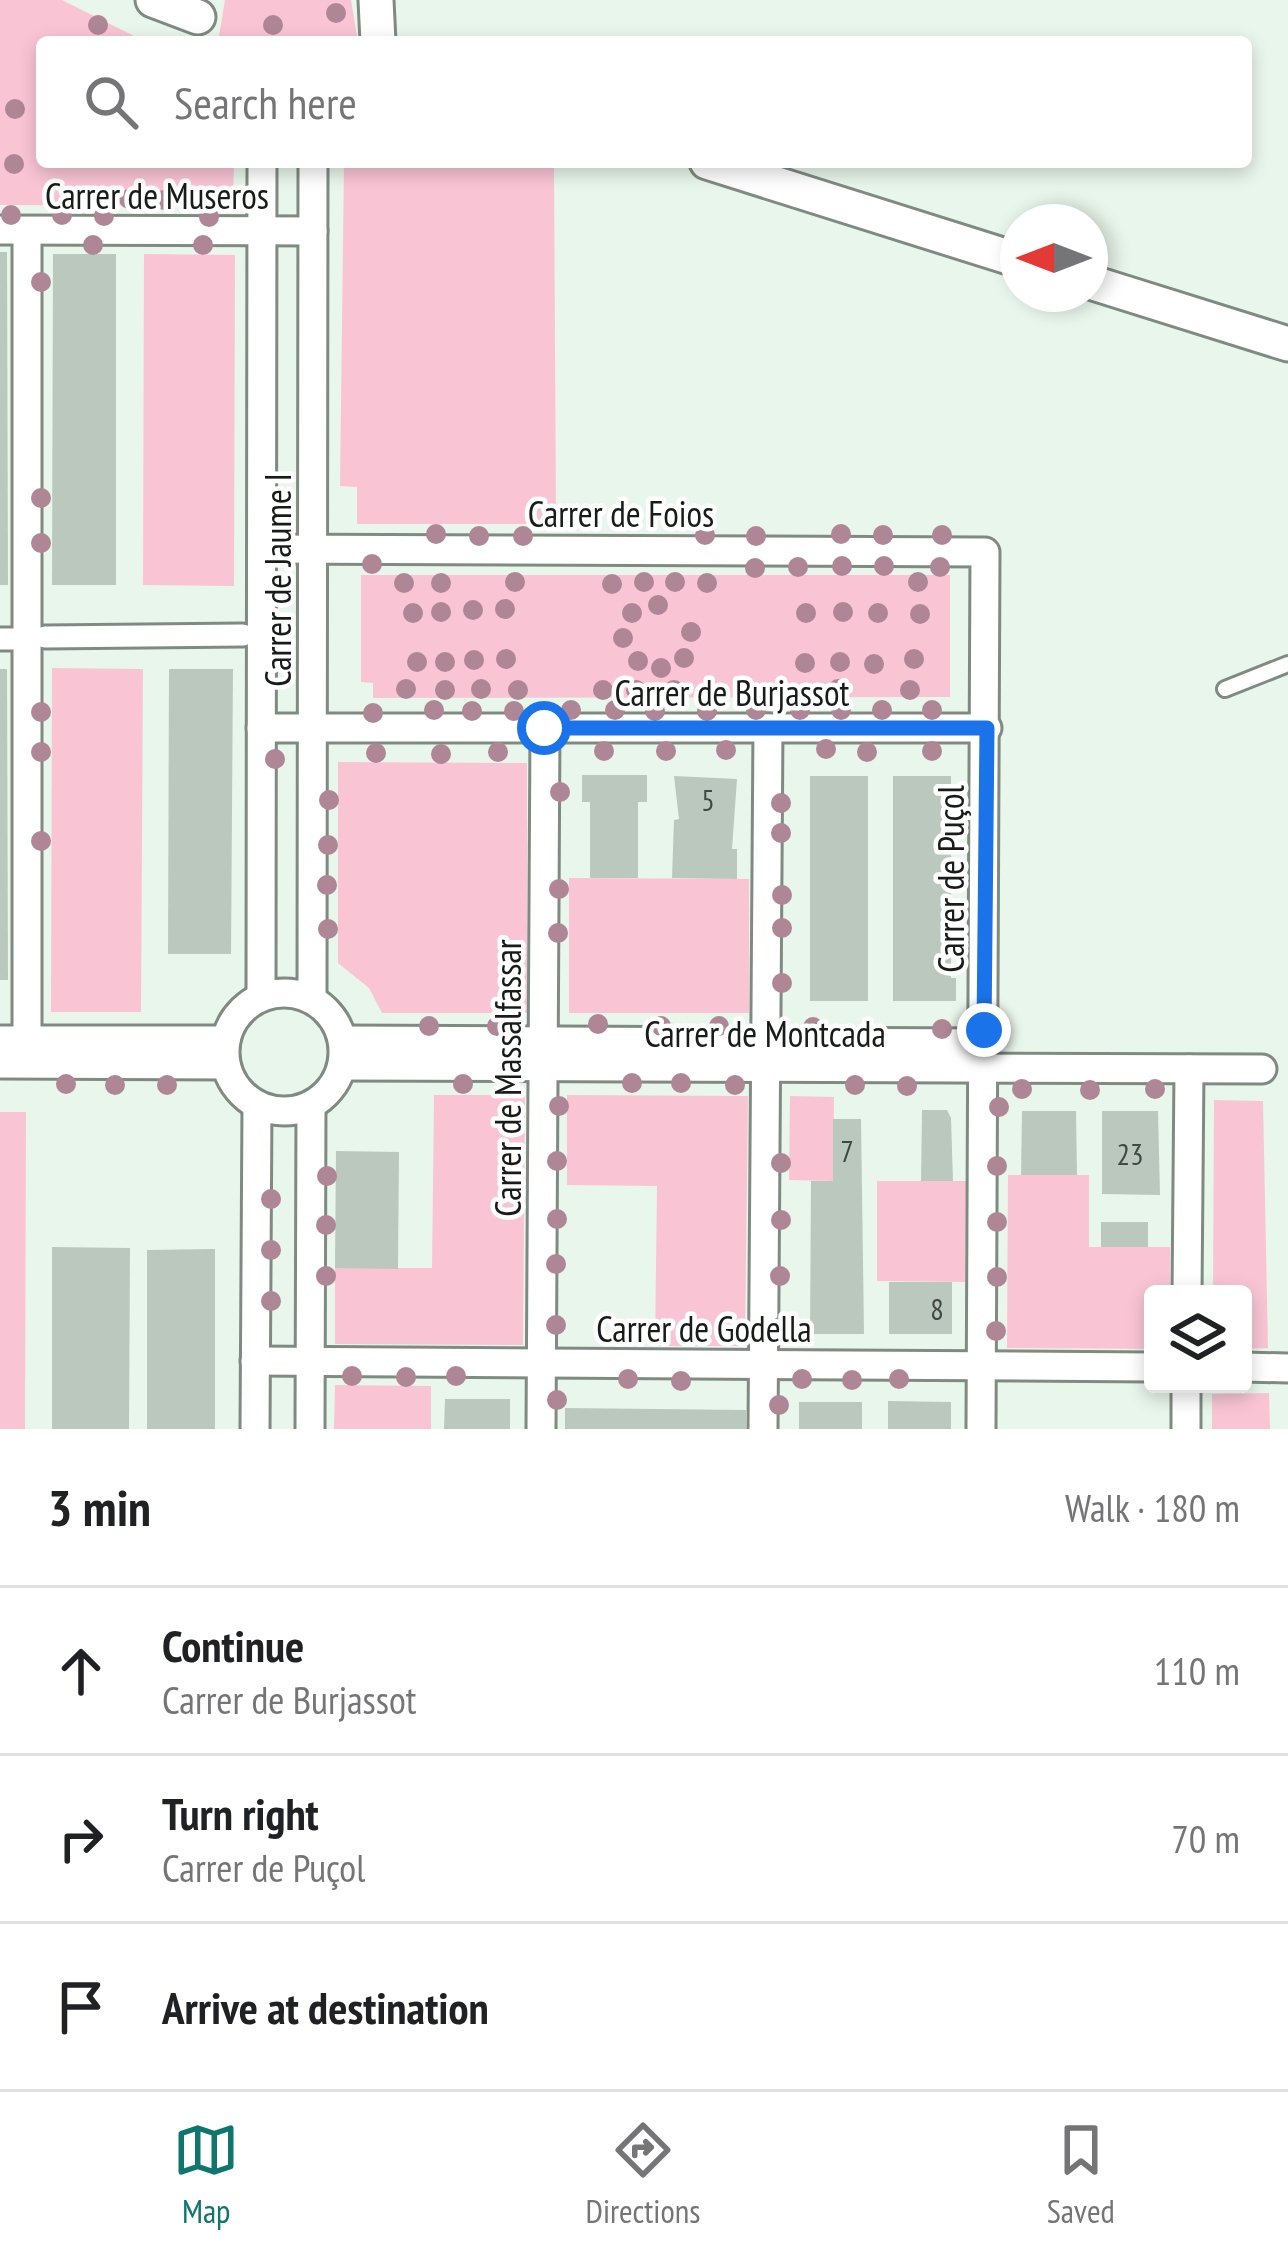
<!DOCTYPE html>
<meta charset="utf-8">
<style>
:root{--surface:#fff;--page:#f2f2f2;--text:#202124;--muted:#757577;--line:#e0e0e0;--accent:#0f766e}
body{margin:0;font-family:"PT Sans Narrow",sans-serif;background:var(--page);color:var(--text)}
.controls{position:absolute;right:36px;bottom:36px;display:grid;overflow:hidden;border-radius:12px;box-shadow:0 6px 18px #0003}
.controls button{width:108px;height:108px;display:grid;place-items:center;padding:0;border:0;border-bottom:3px solid var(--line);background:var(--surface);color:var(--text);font:60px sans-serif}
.compass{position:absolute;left:1000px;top:204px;width:108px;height:108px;border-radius:50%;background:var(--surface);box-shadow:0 6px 18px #0003;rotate:270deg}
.stop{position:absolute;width:36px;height:36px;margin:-27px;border:9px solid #1a73e8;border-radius:50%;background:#fff}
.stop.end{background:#1a73e8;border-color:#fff;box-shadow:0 3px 12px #0008}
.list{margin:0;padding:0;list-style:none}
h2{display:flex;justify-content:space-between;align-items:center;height:156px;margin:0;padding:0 48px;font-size:51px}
h2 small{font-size:39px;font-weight:400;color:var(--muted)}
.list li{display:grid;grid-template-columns:78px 1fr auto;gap:36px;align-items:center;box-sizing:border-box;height:168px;padding:0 48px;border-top:3px solid var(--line)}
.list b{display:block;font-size:45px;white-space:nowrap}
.list p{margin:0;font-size:39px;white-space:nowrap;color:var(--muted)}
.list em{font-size:39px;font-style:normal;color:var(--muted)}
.icon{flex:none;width:66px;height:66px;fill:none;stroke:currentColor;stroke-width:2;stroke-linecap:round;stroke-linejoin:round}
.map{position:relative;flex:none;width:1288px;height:1429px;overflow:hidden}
.search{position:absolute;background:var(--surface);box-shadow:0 6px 18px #0003;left:36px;right:36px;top:36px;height:132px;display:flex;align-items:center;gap:30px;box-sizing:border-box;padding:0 42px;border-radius:12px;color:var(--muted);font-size:45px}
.sheet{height:660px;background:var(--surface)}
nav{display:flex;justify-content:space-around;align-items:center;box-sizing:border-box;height:168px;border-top:3px solid var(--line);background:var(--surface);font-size:33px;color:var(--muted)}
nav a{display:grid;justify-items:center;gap:6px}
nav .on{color:var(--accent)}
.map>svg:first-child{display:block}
.green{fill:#f9c5d5}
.building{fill:#bbc8bd}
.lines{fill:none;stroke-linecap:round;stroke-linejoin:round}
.service-casing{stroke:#7f8b81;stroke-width:20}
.pedestrian-casing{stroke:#7f8b81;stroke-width:27}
.minor-casing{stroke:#7f8b81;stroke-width:33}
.tertiary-casing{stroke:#7f8b81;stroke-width:39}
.service{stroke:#fff;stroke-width:14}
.pedestrian{stroke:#fff;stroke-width:21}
.minor{stroke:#fff;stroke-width:27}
.tertiary{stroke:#fff;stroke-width:33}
.tree{fill:#ae8695}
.route{stroke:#1a73e8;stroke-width:15}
.labels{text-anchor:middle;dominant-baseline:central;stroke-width:9;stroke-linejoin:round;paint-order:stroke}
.number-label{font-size:30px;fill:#414742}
.street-label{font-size:36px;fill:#181c19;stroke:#fff}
</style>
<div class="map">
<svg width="1288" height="1429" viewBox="0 0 1288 1429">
<rect width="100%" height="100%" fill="#e9f6eb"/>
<g class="green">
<path d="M0,0h62l84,42h-104v120h192l-1,44 -233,-1z"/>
<path d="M225,0h126l7,42h-140z"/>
<path d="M344,162l210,3 2,359h-199v-37l-17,-1z"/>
<path d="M144,254l91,1 -1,331 -91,-1z"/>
<path d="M361,575h589v122l-577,1v-15l-12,-1z"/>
<path d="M52,668l91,1 -2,343h-90z"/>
<path d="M338,762l189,1v250h-145l-13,-25 -31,-25z"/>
<path d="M569,878l180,1v134h-180z"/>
<path d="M434,1095h91l-2,250 -188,-1v-76h97z"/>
<path d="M567,1095l181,1 -3,250h-90l2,-160 -90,-1z"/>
<path d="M790,1096l44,1 -1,84 -44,-1z"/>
<path d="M1214,1100l49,1 5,247 -25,1v-55h-30z"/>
<path d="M0,1112h26l-1,317h-25z"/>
<path d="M1008,1175h81v72h81v47h-17v55l-146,-1z"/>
<path d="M877,1181h89l-1,101 -88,-1z"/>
<path d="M335,1385l96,1v43h-97z"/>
<path d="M1269,1393l1,36h-58v-35z"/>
</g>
<g class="building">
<path d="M0,252h7l1,333h-8z"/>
<path d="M53,254h63v331h-64z"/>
<path d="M0,669h7l1,311h-8z"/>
<path d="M169,669h64l-2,285h-63z"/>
<path d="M582,775h65v27h-9v76h-48v-76h-8z"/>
<path d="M674,776l63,3 -5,70h5v30l-65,-1 2,-58 5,-1z"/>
<rect x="810" y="776" width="58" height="225"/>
<path d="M893,776h58v202h5v23h-63z"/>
<path d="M922,1110h25l4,8 2,63h-32z"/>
<path d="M1022,1111h54l1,64h-56z"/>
<path d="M1102,1111h56l2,84 -58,-1z"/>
<path d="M833,1119h28l3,215h-54l1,-153h22z"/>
<path d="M336,1151l63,1 -1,117 -63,-1z"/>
<rect x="1101" y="1222" width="47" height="25"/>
<path d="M52,1247l78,1 -1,181h-77z"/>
<path d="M215,1249v180h-68v-179z"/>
<rect x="889" y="1282" width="63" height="52"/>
<path d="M445,1399h65v30h-66z"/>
<path d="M888,1401l63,1v27h-63z"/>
<rect x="799" y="1402" width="63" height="27"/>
<path d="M565,1408l181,2v19h-181z"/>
</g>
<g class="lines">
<defs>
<path id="service" d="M1225,689l63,-25"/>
<g id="pedestrian">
<path d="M45,637l198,-2"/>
<path d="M0,639h13"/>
</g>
<g id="minor">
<path d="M0,230l313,1"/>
<path d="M262,549l723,3 -4,877"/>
<path d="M261,728h726"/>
<circle cx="284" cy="1052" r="59"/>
<path d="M261,997l1,-835"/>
<path d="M312,998l1,-836"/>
<path d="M0,1040h226"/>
<path d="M27,1040v-809"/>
<path d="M343,1040l641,3"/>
<path d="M0,1064l226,1"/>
<path d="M342,1066l920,3"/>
<path d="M1187,1294l2,-225"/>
<path d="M255,1361l898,6"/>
<path d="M1243,1367l45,1"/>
<path d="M1186,1384v45"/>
<path d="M255,1429l2,-324"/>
<path d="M310,1429l1,-324"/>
<path d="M541,1429l4,-701"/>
<path d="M763,1429l5,-701"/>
</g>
<g id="tertiary">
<path d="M153,0l45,17"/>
<path d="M376,0l2,42"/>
<path d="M707,162l311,98"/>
<path d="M1090,282l198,62"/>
</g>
</defs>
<use href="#service" class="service-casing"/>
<use href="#pedestrian" class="pedestrian-casing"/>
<use href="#minor" class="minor-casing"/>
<use href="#tertiary" class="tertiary-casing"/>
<use href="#service" class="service"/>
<use href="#pedestrian" class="pedestrian"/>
<use href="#minor" class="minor"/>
<use href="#tertiary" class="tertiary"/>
</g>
<g class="tree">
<circle cx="336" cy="13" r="10"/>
<circle cx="98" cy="25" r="10"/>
<circle cx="273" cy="25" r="10"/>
<circle cx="15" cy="109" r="10"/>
<circle cx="14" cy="164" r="10"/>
<circle cx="129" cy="199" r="10"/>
<circle cx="164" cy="200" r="10"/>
<circle cx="11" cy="215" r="10"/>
<circle cx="62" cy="215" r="10"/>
<circle cx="104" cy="216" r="10"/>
<circle cx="209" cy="217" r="10"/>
<circle cx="93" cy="245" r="10"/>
<circle cx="203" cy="245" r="10"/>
<circle cx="41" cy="282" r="10"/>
<circle cx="41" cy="498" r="10"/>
<circle cx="436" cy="534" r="10"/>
<circle cx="841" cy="534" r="10"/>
<circle cx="705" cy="535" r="10"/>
<circle cx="883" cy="535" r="10"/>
<circle cx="942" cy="535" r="10"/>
<circle cx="479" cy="536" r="10"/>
<circle cx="523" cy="536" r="10"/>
<circle cx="756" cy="536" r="10"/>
<circle cx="41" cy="543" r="10"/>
<circle cx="372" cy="564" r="10"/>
<circle cx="842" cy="566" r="10"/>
<circle cx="884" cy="566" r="10"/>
<circle cx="798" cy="567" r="10"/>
<circle cx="940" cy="567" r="10"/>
<circle cx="755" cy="568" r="10"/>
<circle cx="515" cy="582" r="10"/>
<circle cx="644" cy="582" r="10"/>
<circle cx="675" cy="582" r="10"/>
<circle cx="918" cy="582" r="10"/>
<circle cx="404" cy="583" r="10"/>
<circle cx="441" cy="583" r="10"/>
<circle cx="707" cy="583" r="10"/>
<circle cx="612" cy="584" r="10"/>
<circle cx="658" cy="605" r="10"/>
<circle cx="505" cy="609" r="10"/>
<circle cx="473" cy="610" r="10"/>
<circle cx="441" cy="612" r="10"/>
<circle cx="843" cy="612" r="10"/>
<circle cx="413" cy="613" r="10"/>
<circle cx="632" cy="613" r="10"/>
<circle cx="806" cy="613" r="10"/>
<circle cx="878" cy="613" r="10"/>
<circle cx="920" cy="614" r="10"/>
<circle cx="691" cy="632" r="10"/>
<circle cx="623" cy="638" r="10"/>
<circle cx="684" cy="658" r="10"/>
<circle cx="506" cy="659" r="10"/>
<circle cx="914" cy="659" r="10"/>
<circle cx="474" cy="660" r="10"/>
<circle cx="638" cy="661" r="10"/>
<circle cx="417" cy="662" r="10"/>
<circle cx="445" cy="662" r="10"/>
<circle cx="840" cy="662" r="10"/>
<circle cx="805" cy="663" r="10"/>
<circle cx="874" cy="664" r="10"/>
<circle cx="661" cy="668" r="10"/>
<circle cx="406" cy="689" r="10"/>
<circle cx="481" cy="689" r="10"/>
<circle cx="838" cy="689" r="10"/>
<circle cx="445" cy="690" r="10"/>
<circle cx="518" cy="690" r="10"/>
<circle cx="603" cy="690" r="10"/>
<circle cx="636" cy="690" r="10"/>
<circle cx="674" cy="690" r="10"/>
<circle cx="910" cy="690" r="10"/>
<circle cx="434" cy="710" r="10"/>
<circle cx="571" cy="710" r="10"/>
<circle cx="615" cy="710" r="10"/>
<circle cx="756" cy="710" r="10"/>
<circle cx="800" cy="710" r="10"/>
<circle cx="841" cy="710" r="10"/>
<circle cx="882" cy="710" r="10"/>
<circle cx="932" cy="710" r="10"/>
<circle cx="472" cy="711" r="10"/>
<circle cx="514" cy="711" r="10"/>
<circle cx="655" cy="711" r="10"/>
<circle cx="707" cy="711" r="10"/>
<circle cx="41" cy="712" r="10"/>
<circle cx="373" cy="713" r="10"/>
<circle cx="826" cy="749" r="10"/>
<circle cx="726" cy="750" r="10"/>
<circle cx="604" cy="751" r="10"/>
<circle cx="666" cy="751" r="10"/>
<circle cx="932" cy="751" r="10"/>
<circle cx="41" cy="752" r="10"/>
<circle cx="498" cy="752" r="10"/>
<circle cx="867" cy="752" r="10"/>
<circle cx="376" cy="753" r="10"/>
<circle cx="441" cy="754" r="10"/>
<circle cx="275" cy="759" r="10"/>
<circle cx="560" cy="792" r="10"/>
<circle cx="329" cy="800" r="10"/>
<circle cx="781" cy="803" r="10"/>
<circle cx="781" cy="833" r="10"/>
<circle cx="41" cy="841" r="10"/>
<circle cx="328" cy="845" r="10"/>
<circle cx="327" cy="885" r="10"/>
<circle cx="559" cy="889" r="10"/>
<circle cx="782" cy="895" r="10"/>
<circle cx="782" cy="928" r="10"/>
<circle cx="328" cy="929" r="10"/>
<circle cx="558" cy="933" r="10"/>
<circle cx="782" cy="983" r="10"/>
<circle cx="598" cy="1024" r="10"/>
<circle cx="429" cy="1026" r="10"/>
<circle cx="497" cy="1026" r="10"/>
<circle cx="661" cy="1026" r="10"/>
<circle cx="719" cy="1026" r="10"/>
<circle cx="813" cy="1027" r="10"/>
<circle cx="942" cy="1029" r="10"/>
<circle cx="632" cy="1083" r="10"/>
<circle cx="681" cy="1083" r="10"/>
<circle cx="66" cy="1084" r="10"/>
<circle cx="463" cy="1084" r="10"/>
<circle cx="115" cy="1085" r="10"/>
<circle cx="167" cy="1085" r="10"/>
<circle cx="735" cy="1085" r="10"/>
<circle cx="855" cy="1085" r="10"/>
<circle cx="907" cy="1086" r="10"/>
<circle cx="1022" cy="1089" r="10"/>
<circle cx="1155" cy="1089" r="10"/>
<circle cx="1090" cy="1090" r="10"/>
<circle cx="559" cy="1106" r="10"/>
<circle cx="999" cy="1107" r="10"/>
<circle cx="557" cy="1161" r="10"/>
<circle cx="781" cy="1163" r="10"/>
<circle cx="997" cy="1166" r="10"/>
<circle cx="327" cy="1176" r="10"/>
<circle cx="271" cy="1199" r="10"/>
<circle cx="557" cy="1219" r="10"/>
<circle cx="781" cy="1220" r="10"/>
<circle cx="997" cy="1222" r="10"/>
<circle cx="326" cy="1225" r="10"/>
<circle cx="271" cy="1250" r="10"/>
<circle cx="556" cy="1264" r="10"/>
<circle cx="326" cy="1276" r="10"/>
<circle cx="780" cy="1276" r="10"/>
<circle cx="997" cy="1277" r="10"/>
<circle cx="271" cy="1301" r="10"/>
<circle cx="556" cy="1325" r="10"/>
<circle cx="780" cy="1327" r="10"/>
<circle cx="996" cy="1331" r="10"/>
<circle cx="352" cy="1376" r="10"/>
<circle cx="456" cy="1376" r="10"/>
<circle cx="406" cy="1377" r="10"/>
<circle cx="628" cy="1379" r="10"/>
<circle cx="802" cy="1379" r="10"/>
<circle cx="899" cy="1379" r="10"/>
<circle cx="852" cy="1380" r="10"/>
<circle cx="681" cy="1381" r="10"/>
<circle cx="557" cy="1400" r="10"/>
<circle cx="779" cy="1405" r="10"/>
</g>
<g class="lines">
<path class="route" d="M544,728h443l-3,302"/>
</g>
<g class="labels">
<g class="number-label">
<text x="708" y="799">5</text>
<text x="847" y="1150">7</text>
<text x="1130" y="1153">23</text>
<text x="937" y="1308">8</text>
</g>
<g class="street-label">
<text x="157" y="195">Carrer de Museros</text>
<text x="621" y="513">Carrer de Foios</text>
<text transform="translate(277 580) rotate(-90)">Carrer de Jaume I</text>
<text x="732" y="692">Carrer de Burjassot</text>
<text transform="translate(950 879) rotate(-90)">Carrer de Puçol</text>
<text x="765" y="1033">Carrer de Montcada</text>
<text transform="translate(507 1078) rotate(-90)">Carrer de Massalfassar</text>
<text x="704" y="1328">Carrer de Godella</text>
</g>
</g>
</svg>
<div class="controls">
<button><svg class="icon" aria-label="layers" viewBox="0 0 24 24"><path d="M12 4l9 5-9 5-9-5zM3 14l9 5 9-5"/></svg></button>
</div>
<svg class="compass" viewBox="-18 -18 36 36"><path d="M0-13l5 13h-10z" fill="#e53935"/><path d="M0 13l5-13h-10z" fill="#757577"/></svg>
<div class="stop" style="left:544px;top:728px"></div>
<div class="stop end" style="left:984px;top:1030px"></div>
<div class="search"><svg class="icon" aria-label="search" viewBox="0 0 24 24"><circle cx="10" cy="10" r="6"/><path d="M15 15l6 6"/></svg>Search here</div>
</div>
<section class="sheet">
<h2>3 min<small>Walk · 180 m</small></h2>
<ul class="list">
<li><svg class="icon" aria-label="ahead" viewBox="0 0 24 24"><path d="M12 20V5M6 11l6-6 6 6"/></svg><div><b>Continue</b><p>Carrer de Burjassot</p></div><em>110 m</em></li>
<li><svg class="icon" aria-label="right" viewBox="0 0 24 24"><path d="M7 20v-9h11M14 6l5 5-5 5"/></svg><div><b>Turn right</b><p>Carrer de Puçol</p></div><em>70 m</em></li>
<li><svg class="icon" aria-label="arrive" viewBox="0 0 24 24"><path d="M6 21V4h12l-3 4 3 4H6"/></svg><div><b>Arrive at destination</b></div></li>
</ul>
</section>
<nav>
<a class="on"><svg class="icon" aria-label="map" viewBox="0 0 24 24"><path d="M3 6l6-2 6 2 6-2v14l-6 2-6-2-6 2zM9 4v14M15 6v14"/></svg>Map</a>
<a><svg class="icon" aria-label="directions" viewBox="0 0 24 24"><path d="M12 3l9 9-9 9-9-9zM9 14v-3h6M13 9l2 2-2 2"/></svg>Directions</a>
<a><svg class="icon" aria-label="saved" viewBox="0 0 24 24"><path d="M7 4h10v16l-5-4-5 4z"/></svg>Saved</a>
</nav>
